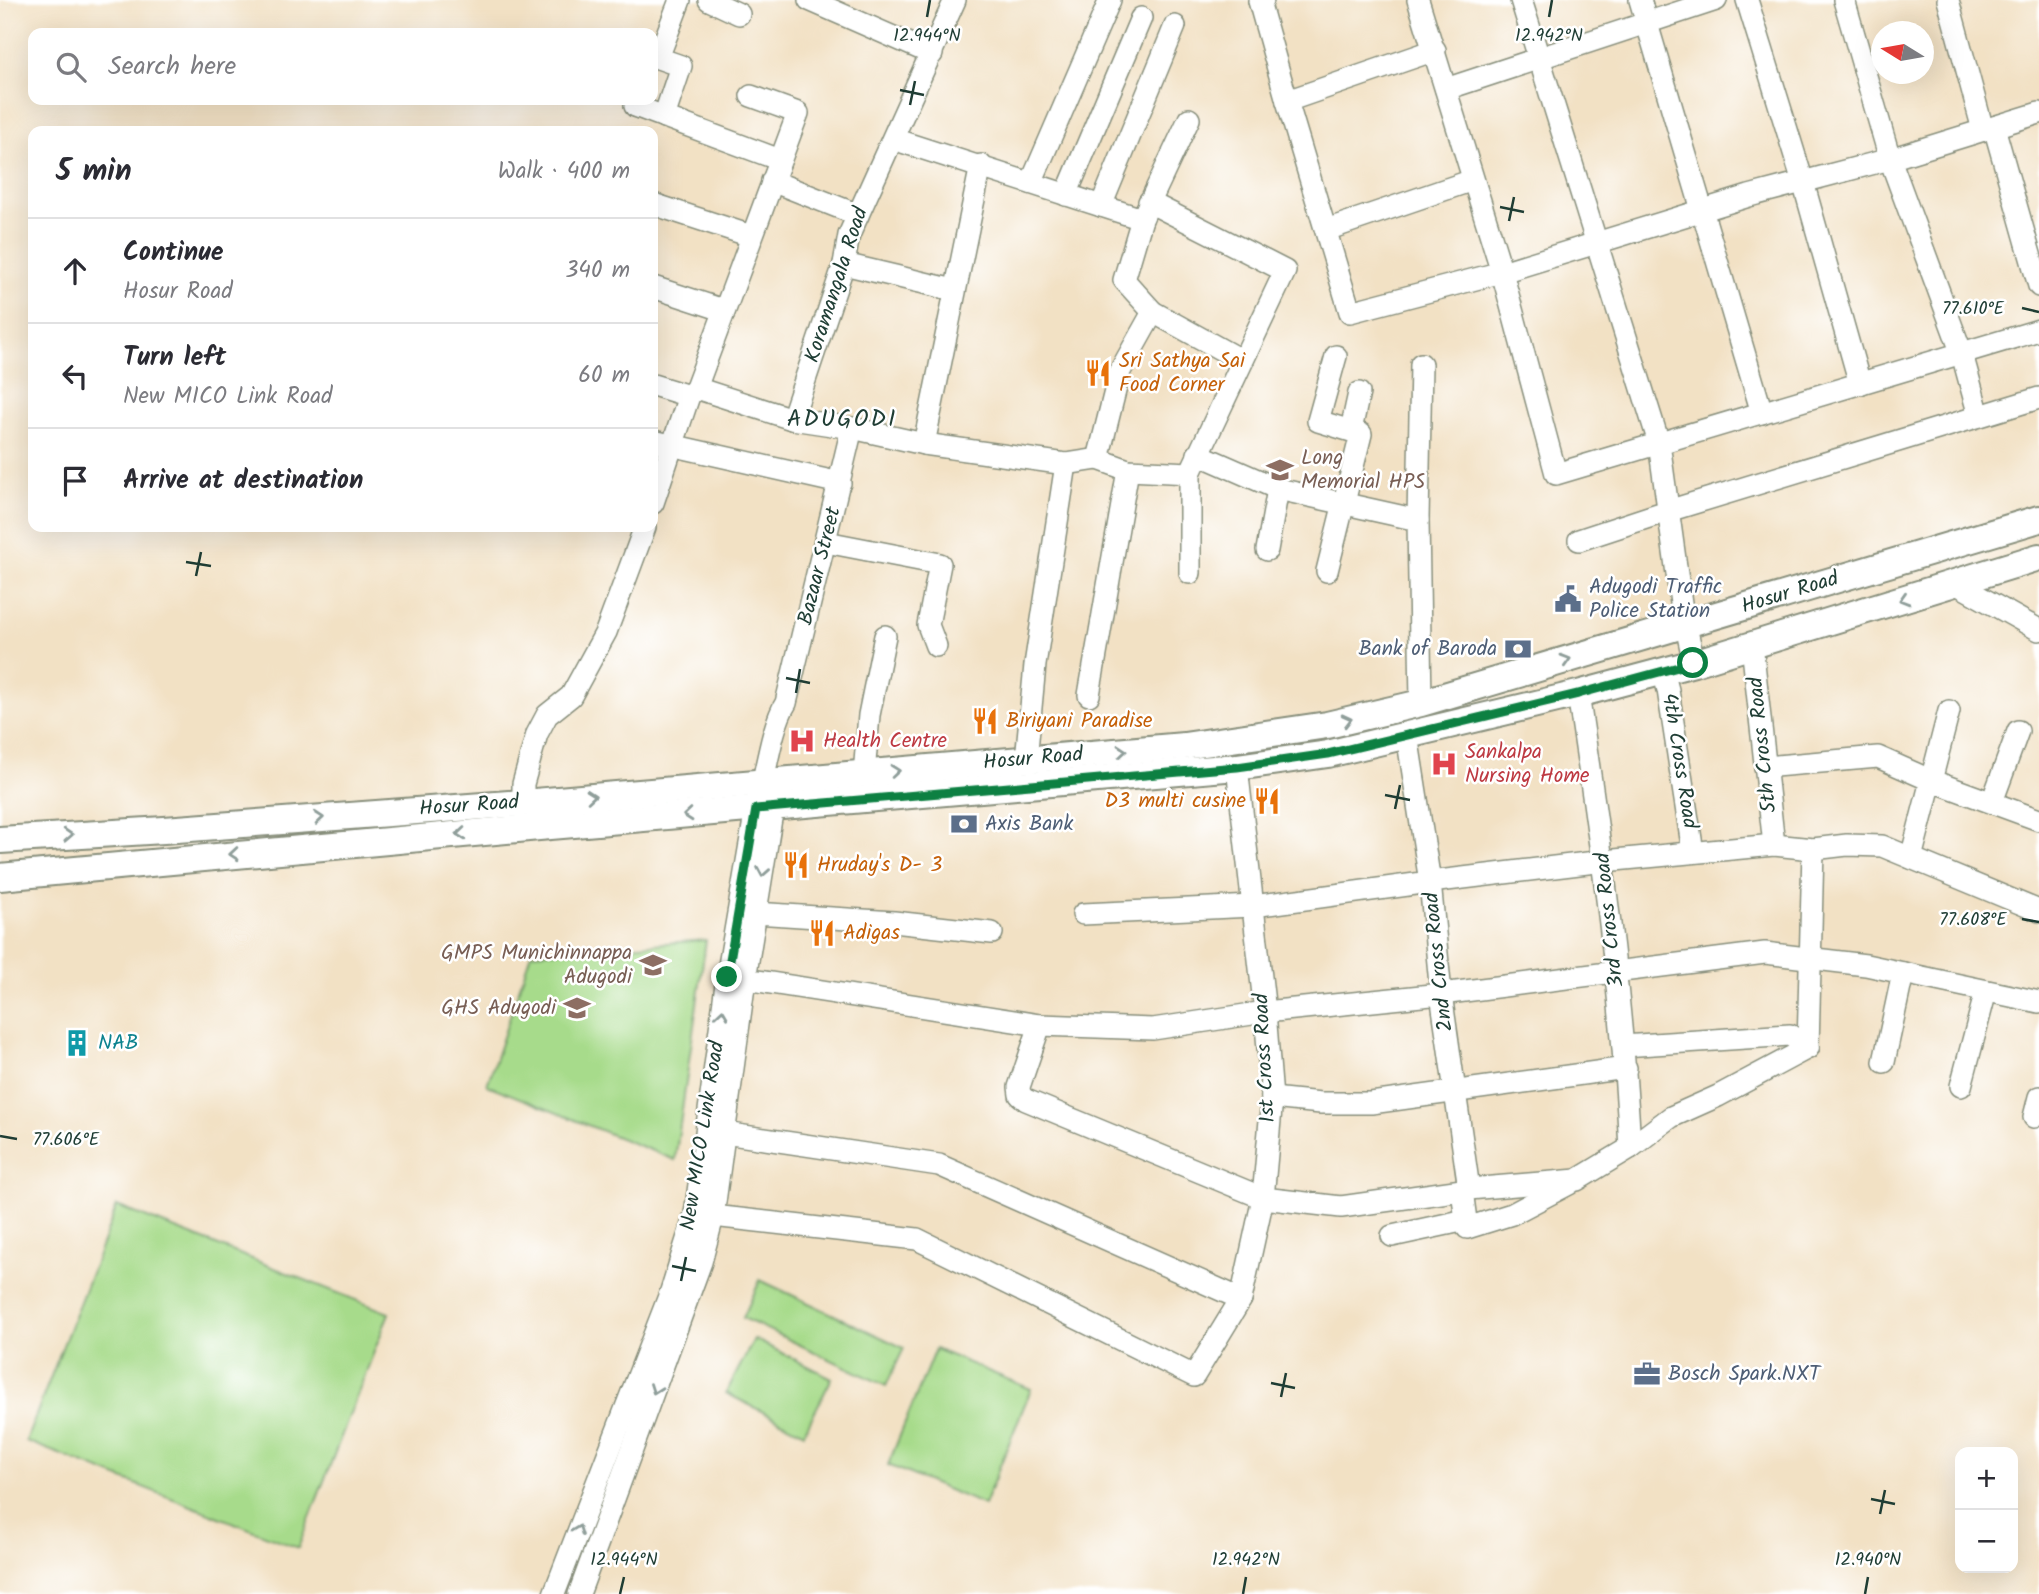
<!DOCTYPE html>
<meta charset="utf-8">
<style>
:root{--surface:#fff;--page:#f2f2f3;--text:#2b2b33;--muted:#7c7c81;--line:#e1e1e2}
body{margin:0;font-family:Kalam,sans-serif;background:var(--page);color:var(--text)}
.controls{position:absolute;right:21px;bottom:21px;display:grid;overflow:hidden;border-radius:14px;box-shadow:0 7px 28px #0002}
.controls button{width:63px;height:63px;display:grid;place-items:center;padding:0;border:0;border-bottom:2px solid var(--line);background:var(--surface);color:var(--text);font:35px sans-serif}
.compass{position:absolute;left:1871px;top:21px;width:63px;height:63px;border-radius:50%;background:var(--surface);box-shadow:0 7px 28px #0002;rotate:281deg}
.stop{position:absolute;width:21px;height:21px;margin:-16px;border:5px solid #0b8043;border-radius:50%;background:#fff}
.stop.end{background:#0b8043;border-color:#fff;box-shadow:0 2px 7px #0008}
.list{margin:0;padding:0;list-style:none}
h2{display:flex;justify-content:space-between;align-items:center;height:91px;margin:0;padding:0 28px;font-size:30px}
h2 small{font-size:23px;font-weight:400;color:var(--muted)}
.list li{display:grid;grid-template-columns:46px 1fr auto;gap:21px;align-items:center;box-sizing:border-box;height:105px;padding:0 28px;border-top:2px solid var(--line)}
.list b{display:block;font-size:26px;white-space:nowrap}
.list p{margin:0;font-size:23px;white-space:nowrap;color:var(--muted)}
.list em{font-size:23px;font-style:normal;color:var(--muted)}
.icon{flex:none;width:38px;height:38px;fill:none;stroke:currentColor;stroke-width:2;stroke-linecap:round;stroke-linejoin:round}
.map{position:relative;flex:none;width:2039px;height:1594px;overflow:hidden}
.search{position:absolute;background:var(--surface);box-shadow:0 7px 28px #0002;left:28px;top:28px;width:630px;height:77px;display:flex;align-items:center;gap:18px;box-sizing:border-box;padding:0 24px;border-radius:14px;color:var(--muted);font-size:26px}
.panel{position:absolute;background:var(--surface);box-shadow:0 7px 28px #0002;left:28px;top:126px;width:630px;height:406px;border-radius:14px}
.map>svg:first-child{display:block}
.green{fill:#a7db8b;stroke:#638c60;stroke-width:2}
.lines{fill:none;stroke-linecap:round;stroke-linejoin:round}
.minor-casing{stroke:#888f7c;stroke-width:24}
.major-casing{stroke:#888f7c;stroke-width:30}
.minor{stroke:#fff;stroke-width:21}
.major{stroke:#fff;stroke-width:26}
.oneway{stroke:#8f9e9a}
.route{stroke:#0b8043;stroke-width:9}
.ticks{fill:none;stroke:#1f3d34;stroke-width:2.5}
.labels{text-anchor:middle;dominant-baseline:central;stroke-width:5;stroke-linejoin:round;paint-order:stroke}
.street-label{font-size:21px;fill:#1f3d34;stroke:#fff}
.food-label{font-size:21px;fill:#c56008;stroke:#fff;text-anchor:start}
.education-label{font-size:21px;fill:#785e54;stroke:#fff;text-anchor:end}
.service-label{font-size:21px;fill:#4e5e75;stroke:#fff;text-anchor:start}
.health-label{font-size:21px;fill:#be3a42;stroke:#fff;text-anchor:start}
.culture-label{font-size:21px;fill:#0d838f;stroke:#fff;text-anchor:start}
.quarter-label{font-size:24px;letter-spacing:2px;fill:#1f3d34;stroke:#fff}
.ticks-label{font-size:18px;text-anchor:middle;fill:#1f3d34;stroke:#fff;stroke-width:5;stroke-linejoin:round;paint-order:stroke}
</style>
<div class="map">
<svg width="2039" height="1594" viewBox="0 0 2039 1594">
<rect width="100%" height="100%" fill="#fff"/>
<filter id="ink" filterUnits="userSpaceOnUse"><feTurbulence type="fractalNoise" baseFrequency=".0143" numOctaves="2"/><feDisplacementMap in="SourceGraphic" scale="14" xChannelSelector="R" yChannelSelector="G"/><feConvolveMatrix kernelMatrix="1 2 1 2 8 2 1 2 1" color-interpolation-filters="sRGB"/></filter>
<filter id="wash" filterUnits="userSpaceOnUse"><feTurbulence type="fractalNoise" baseFrequency=".00686" numOctaves="4" result="noise"/><feDisplacementMap in="SourceGraphic" scale="28" xChannelSelector="R" yChannelSelector="G"/><feGaussianBlur stdDeviation="1.57" result="paint"/><feColorMatrix in="noise" values="0 0 0 0 0 0 0 0 0 0 0 0 0 0 0 0 0 1.4 0 .05"/><feComposite in="paint" operator="in"/></filter>
<g filter="url(#wash)">
<rect width="100%" height="100%" fill="#f2e1c4"/>
<g class="green">
<path d="M706,940l-31,220 -188,-75 44,-132z"/>
<path d="M117,1206l272,107 -91,235 -272,-107z"/>
<path d="M760,1280l144,68 -18,38 -143,-68z"/>
<path d="M754,1339l78,39 -28,55 -78,-40z"/>
<path d="M935,1349l96,40 -47,116 -96,-40z"/>
</g>
</g>
<g filter="url(#ink)">
<g class="lines">
<defs>
<g id="minor">
<path d="M709,0l30,14"/>
<path d="M809,0l123,54"/>
<path d="M1263,0l-4,1 28,100"/>
<path d="M1418,0l84,272 54,202 483,-144"/>
<path d="M1521,0l138,443 22,160 13,60"/>
<path d="M1640,0l122,413"/>
<path d="M1747,0l56,182 57,202"/>
<path d="M1844,0l46,159 72,195 17,62"/>
<path d="M1948,0l35,130"/>
<path d="M1435,50l-148,51 63,211 152,-40 247,-76 141,-37 149,-46"/>
<path d="M1446,89l270,-89"/>
<path d="M635,106l145,54"/>
<path d="M664,117l17,-51 -23,-8 22,-58"/>
<path d="M1994,127l45,159"/>
<path d="M893,139l249,80 47,-100"/>
<path d="M772,181l86,34"/>
<path d="M1031,183l79,-183"/>
<path d="M1066,195l75,-177"/>
<path d="M1149,202l136,69 -95,202v100"/>
<path d="M653,204l98,32"/>
<path d="M1101,206l74,-180"/>
<path d="M1142,219l-18,61 29,32 89,49"/>
<path d="M1326,230l147,-50"/>
<path d="M844,264l110,26"/>
<path d="M653,287l70,23"/>
<path d="M653,385l36,11"/>
<path d="M696,388l96,31 60,9 72,16 142,20 32,-5 30,11 62,3"/>
<path d="M792,419l52,-155 5,-29 106,-235"/>
<path d="M1351,430l8,-37"/>
<path d="M653,441l187,42"/>
<path d="M924,444l57,-279"/>
<path d="M1198,454l80,35 140,31"/>
<path d="M1098,459l22,-88 33,-59"/>
<path d="M653,503l36,-107 7,-8 102,-275 -47,-17"/>
<path d="M1579,540l79,-26 381,-116"/>
<path d="M826,542l114,22 -12,61 8,21"/>
<path d="M1267,550l11,-61"/>
<path d="M1327,571l34,-137 -43,-13 18,-65"/>
<path d="M1955,583l84,47"/>
<path d="M1752,645l22,200"/>
<path d="M1663,671l5,19 25,162"/>
<path d="M1578,694c23,151 44,302 52,454"/>
<path d="M1089,695l39,-225"/>
<path d="M1421,703l-3,-183 3,-156"/>
<path d="M1407,735l23,147 11,112 28,195"/>
<path d="M1026,760l9,-95 31,-201"/>
<path d="M1765,767l113,-10 52,23 109,40"/>
<path d="M864,774l5,-59 16,-79"/>
<path d="M1992,802l26,-71"/>
<path d="M523,803v-19l14,-50 10,-19 24,-19 35,-64 39,-105"/>
<path d="M1911,858l38,-147"/>
<path d="M755,913l139,9 98,11"/>
<path d="M1083,914l170,-8 177,-24 174,-21 170,-16 39,4 34,-4 35,1 157,65"/>
<path d="M745,979l295,46 113,4 112,-17 176,-18 324,-41 101,12 173,37"/>
<path d="M1040,1025l-21,62 1,8 6,5 237,98 78,9 128,-18 108,-9 53,-32 41,-31 47,-21 90,-48"/>
<path d="M1623,1046l167,-11 18,13"/>
<path d="M1808,1048l5,-199"/>
<path d="M1884,1062l19,-89"/>
<path d="M1961,1086l25,-95"/>
<path d="M1272,1098l49,5h50l255,-35"/>
<path d="M2034,1117l5,-20"/>
<path d="M711,1131l228,34 302,134"/>
<path d="M1462,1190l5,38 45,-14 57,-30"/>
<path d="M695,1214l222,25 277,137 47,-77 22,-101 9,-100 -7,-86 -28,-245"/>
<path d="M1392,1236l74,-16"/>
<path d="M554,1594l117,-303 24,-77 32,-237 29,-168c9,-29 15,-83 30,-106l66,-275"/>
<path d="M579,1594l122,-332 12,-45 32,-238 30,-185"/>
</g>
<g id="major">
<path d="M0,840l164,-10 359,-27 661,-57 143,-21 94,-22 618,-184"/>
<path d="M0,877l539,-50 698,-60 91,-13 250,-60 116,-31 345,-106"/>
</g>
</defs>
<use href="#minor" class="minor-casing"/>
<use href="#major" class="major-casing"/>
<use href="#minor" class="minor"/>
<use href="#major" class="major"/>
</g>
<defs><path id="oneway-chevron" d="M-2-3.5L2.5 0L-2 3.5" fill="none" stroke-width="1.6" stroke-linecap="round" stroke-linejoin="round" transform="scale(1.75)"/></defs>
<g class="oneway">
<use href="#oneway-chevron" transform="translate(1904 599) rotate(163)"/>
<use href="#oneway-chevron" transform="translate(1566 660) rotate(-16)"/>
<use href="#oneway-chevron" transform="translate(1347 720) rotate(-14)"/>
<use href="#oneway-chevron" transform="translate(1122 751) rotate(-5)"/>
<use href="#oneway-chevron" transform="translate(895 771) rotate(-5)"/>
<use href="#oneway-chevron" transform="translate(591 796) rotate(-5)"/>
<use href="#oneway-chevron" transform="translate(688 815) rotate(175)"/>
<use href="#oneway-chevron" transform="translate(319 818) rotate(-5)"/>
<use href="#oneway-chevron" transform="translate(461 834) rotate(175)"/>
<use href="#oneway-chevron" transform="translate(68 835) rotate(-3)"/>
<use href="#oneway-chevron" transform="translate(234 854) rotate(175)"/>
<use href="#oneway-chevron" transform="translate(763 872) rotate(100)"/>
<use href="#oneway-chevron" transform="translate(722 1014) rotate(-82)"/>
<use href="#oneway-chevron" transform="translate(655 1389) rotate(110)"/>
<use href="#oneway-chevron" transform="translate(578 1530) rotate(-69)"/>
</g>
</g>
<g class="lines" filter="url(#ink)">
<path class="route" d="M727,977l29,-168 481,-42 91,-13 250,-60 115,-31"/>
</g>
<path class="ticks" d="M927,17l3,-17M1549,17l3,-17M900,90l24,5M910,105l5,-24M1500,207l24,5M1509,221l5,-24M2022,308l17,4M186,562l25,4M196,576l5,-24M786,678l24,5M796,693l4,-24M1385,795l25,5M1395,809l5,-24M2022,919l17,3M0,1136l17,3M672,1266l24,5M681,1281l5,-24M1271,1383l24,5M1281,1397l5,-24M1871,1499l24,5M1880,1514l5,-24M620,1594l4,-17M1243,1594l3,-17M1865,1594l3,-17"/>
<defs>
<symbol id="restaurant-bare" viewBox="-9 -9 18 18"><path d="M-5-6h1v4h1v-4h1v4h1v-4h1v5L-1.5 .5V6h-2V.5L-5-1ZM5-6V6H3V1.5H1.5Q1.5-4 5-6Z" fill="#e8710a" stroke="#fff" stroke-width="2.5" paint-order="stroke"/></symbol>
<symbol id="school-bare" viewBox="-9 -9 18 18"><path d="M0-5L7-2L0 1L-7-2ZM-4 1L0 2.5L4 1V4Q0 6-4 4Z" fill="#8d6e63" stroke="#fff" stroke-width="2.5" paint-order="stroke"/></symbol>
<symbol id="civic-bare" viewBox="-9 -9 18 18"><path d="M-.6-6.5H3V-4.5H.6V-3L4-1V1h2V6H-6V1h2V-1L-.6-3ZM-1.2 2.5V6h2.4V2.5Z" fill="#5c6f8a" stroke="#fff" stroke-width="2.5" paint-order="stroke"/></symbol>
<symbol id="bank-bare" viewBox="-9 -9 18 18"><path d="M-6-4H6V4H-6ZM0-2.3a2.3 2.3 0 1 0 0 4.6a2.3 2.3 0 1 0 0-4.6Z" fill="#5c6f8a" stroke="#fff" stroke-width="2.5" paint-order="stroke"/></symbol>
<symbol id="hospital-bare" viewBox="-9 -9 18 18"><path d="M-5-5h3v3.5h4V-5h3V5h-3V1.5h-4V5h-3Z" fill="#e0444e" stroke="#fff" stroke-width="2.5" paint-order="stroke"/></symbol>
<symbol id="building-bare" viewBox="-9 -9 18 18"><path d="M-4-6H4V6H1V3H-1V6H-4ZM-2.5-4.3h1.7v1.8h-1.7ZM.8-4.3h1.7v1.8H.8ZM-2.5-1h1.7V.8h-1.7ZM.8-1h1.7V.8H.8Z" fill="#0f9aa8" stroke="#fff" stroke-width="2.5" paint-order="stroke"/></symbol>
<symbol id="office-bare" viewBox="-9 -9 18 18"><path d="M-6-3h4V-5.5h4V-3h4V5H-6ZM-1-4.5V-3h2v-1.5ZM-6 0V1H6V0Z" fill="#5c6f8a" stroke="#fff" stroke-width="2.5" paint-order="stroke"/></symbol>
</defs>
<g fill-rule="evenodd">
<use href="#restaurant-bare" x="1079" y="354" width="38" height="38"/>
<use href="#school-bare" x="1261" y="451" width="38" height="38"/>
<use href="#civic-bare" x="1549" y="580" width="38" height="38"/>
<use href="#bank-bare" x="1499" y="630" width="38" height="38"/>
<use href="#restaurant-bare" x="966" y="702" width="38" height="38"/>
<use href="#hospital-bare" x="783" y="722" width="38" height="38"/>
<use href="#hospital-bare" x="1425" y="745" width="38" height="38"/>
<use href="#restaurant-bare" x="1248" y="782" width="38" height="38"/>
<use href="#bank-bare" x="945" y="805" width="38" height="38"/>
<use href="#restaurant-bare" x="777" y="846" width="38" height="38"/>
<use href="#restaurant-bare" x="803" y="914" width="38" height="38"/>
<use href="#school-bare" x="634" y="946" width="38" height="38"/>
<use href="#school-bare" x="558" y="989" width="38" height="38"/>
<use href="#building-bare" x="58" y="1024" width="38" height="38"/>
<use href="#office-bare" x="1628" y="1355" width="38" height="38"/>
</g>
<g class="labels">
<g class="street-label">
<text transform="translate(837 285) rotate(-72)">Koramangala Road</text>
<text transform="translate(820 566) rotate(-76)">Bazaar Street</text>
<text transform="translate(1790 593) rotate(-17)">Hosur Road</text>
<text transform="translate(1763 745) rotate(-96)">5th Cross Road</text>
<text transform="translate(1033 759) rotate(-5)">Hosur Road</text>
<text transform="translate(1679 761) rotate(81)">4th Cross Road</text>
<text transform="translate(469 806) rotate(-4)">Hosur Road</text>
<text transform="translate(1610 920) rotate(-96)">3rd Cross Road</text>
<text transform="translate(1439 962) rotate(-96)">2nd Cross Road</text>
<text transform="translate(1265 1058) rotate(-93)">1st Cross Road</text>
<text transform="translate(703 1136) rotate(-81)">New MICO Link Road</text>
</g>
<g class="food-label">
<text x="1119" y="361">Sri Sathya Sai<tspan x="1119" dy="24">Food Corner</tspan></text>
<text x="1006" y="721">Biriyani Paradise</text>
<text x="1246" y="801" text-anchor="end">D3 multi cusine</text>
<text x="817" y="865">Hruday's D- 3</text>
<text x="843" y="933">Adigas</text>
</g>
<g class="education-label">
<text x="1301" y="458" text-anchor="start">Long<tspan x="1301" dy="24">Memorial HPS</tspan></text>
<text x="632" y="953">GMPS Munichinnappa<tspan x="632" dy="24">Adugodi</tspan></text>
<text x="556" y="1008">GHS Adugodi</text>
</g>
<g class="service-label">
<text x="1589" y="587">Adugodi Traffic<tspan x="1589" dy="24">Police Station</tspan></text>
<text x="1497" y="649" text-anchor="end">Bank of Baroda</text>
<text x="985" y="824">Axis Bank</text>
<text x="1668" y="1374">Bosch Spark.NXT</text>
</g>
<g class="health-label">
<text x="823" y="741">Health Centre</text>
<text x="1465" y="752">Sankalpa<tspan x="1465" dy="24">Nursing Home</tspan></text>
</g>
<g class="culture-label">
<text x="98" y="1043">NAB</text>
</g>
<g class="quarter-label">
<text x="842" y="419">ADUGODI</text>
</g>
</g>
<g class="ticks-label">
<text x="927" y="41">12.944°N</text>
<text x="1549" y="41">12.942°N</text>
<text x="1973" y="314">77.610°E</text>
<text x="1973" y="925">77.608°E</text>
<text x="66" y="1145">77.606°E</text>
<text x="624" y="1565">12.944°N</text>
<text x="1246" y="1565">12.942°N</text>
<text x="1868" y="1565">12.940°N</text>
</g>
</svg>
<div class="controls">
<button>+</button>
<button>−</button>
</div>
<svg class="compass" viewBox="-18 -18 36 36"><path d="M0-13l5 13h-10z" fill="#e53935"/><path d="M0 13l5-13h-10z" fill="#7c7c81"/></svg>
<div class="stop" style="left:1693px;top:663px"></div>
<div class="stop end" style="left:727px;top:977px"></div>
<div class="search"><svg class="icon" aria-label="search" viewBox="0 0 24 24"><circle cx="10" cy="10" r="6"/><path d="M15 15l6 6"/></svg>Search here</div>
<section class="panel">
<h2>5 min<small>Walk · 400 m</small></h2>
<ul class="list">
<li><svg class="icon" aria-label="ahead" viewBox="0 0 24 24"><path d="M12 20V5M6 11l6-6 6 6"/></svg><div><b>Continue</b><p>Hosur Road</p></div><em>340 m</em></li>
<li><svg class="icon" aria-label="left" viewBox="0 0 24 24"><path d="M17 20v-9H6M10 6l-5 5 5 5"/></svg><div><b>Turn left</b><p>New MICO Link Road</p></div><em>60 m</em></li>
<li><svg class="icon" aria-label="arrive" viewBox="0 0 24 24"><path d="M6 21V4h12l-3 4 3 4H6"/></svg><div><b>Arrive at destination</b></div></li>
</ul>
</section>
</div>
